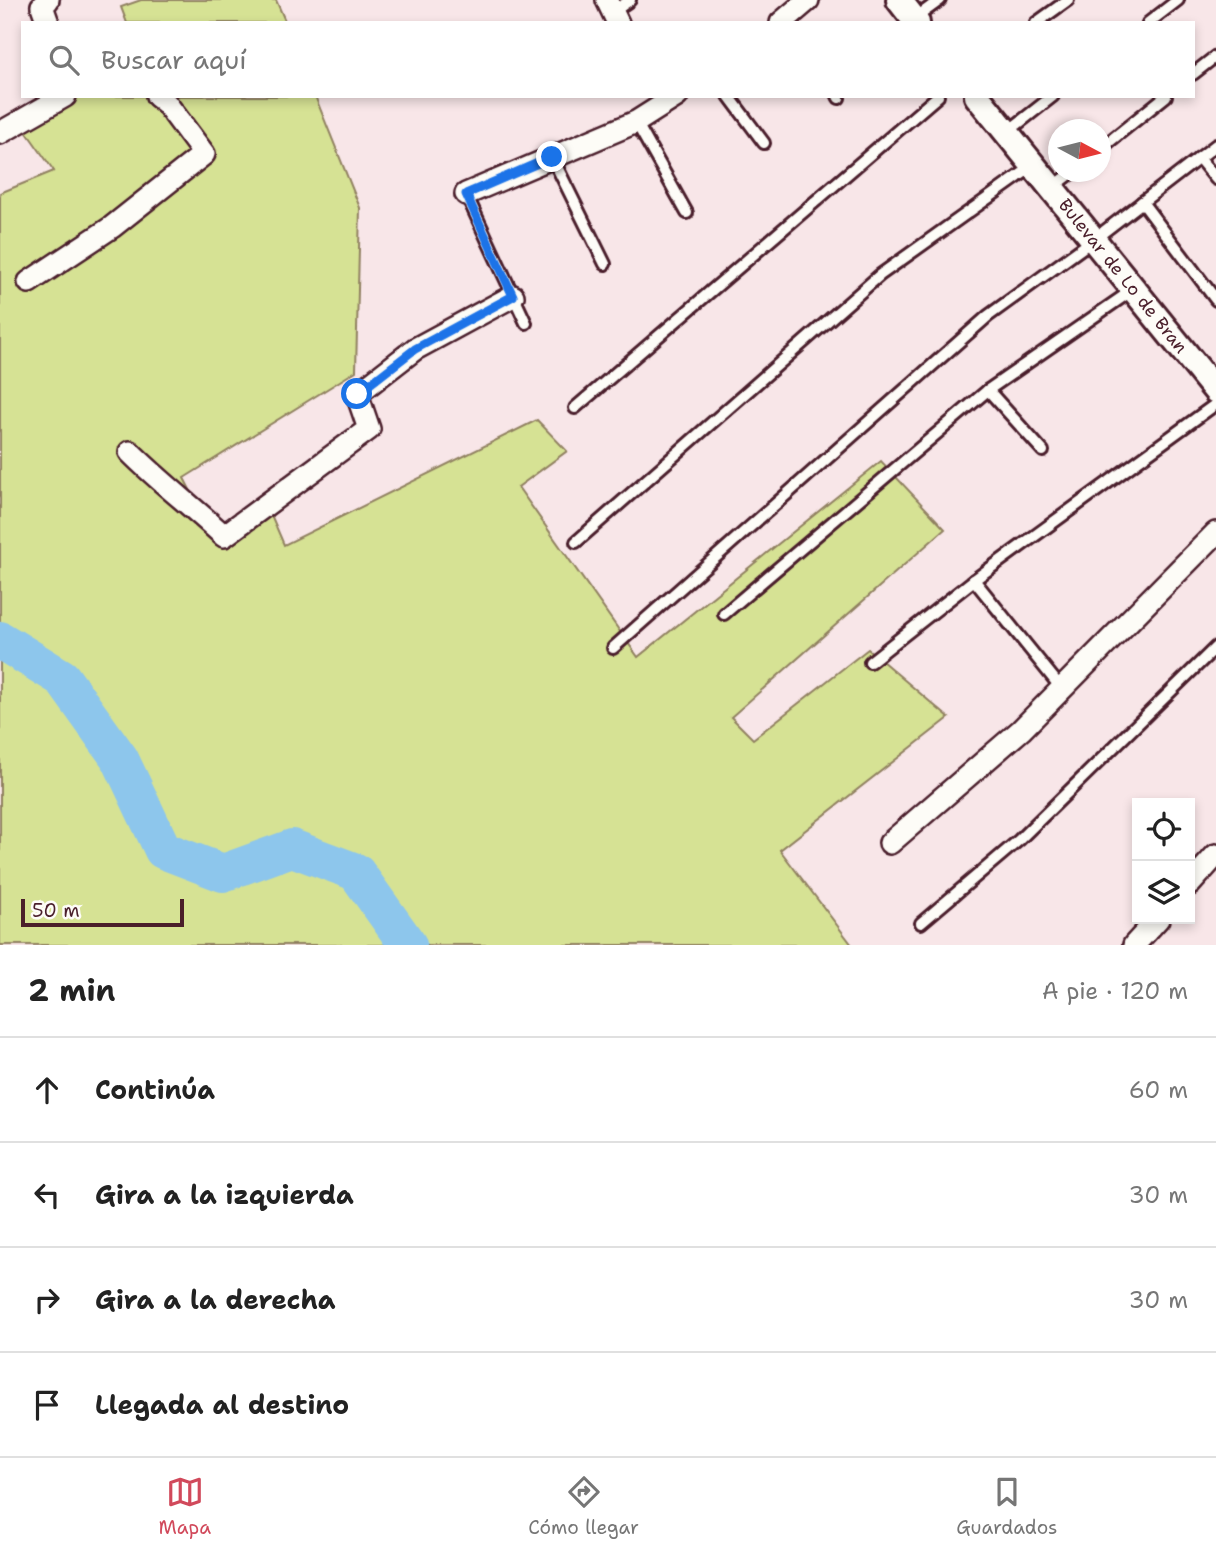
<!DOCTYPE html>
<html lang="es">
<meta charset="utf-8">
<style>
:root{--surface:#fff;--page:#f6f6f6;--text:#222;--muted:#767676;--line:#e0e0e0;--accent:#d1495b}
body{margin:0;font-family:"Shantell Sans",sans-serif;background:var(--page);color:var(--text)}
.controls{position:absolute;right:21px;bottom:21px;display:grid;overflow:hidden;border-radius:0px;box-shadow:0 4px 10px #0003}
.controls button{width:63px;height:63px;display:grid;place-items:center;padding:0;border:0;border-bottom:2px solid var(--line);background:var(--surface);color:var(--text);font:35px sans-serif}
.compass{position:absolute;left:1048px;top:119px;width:63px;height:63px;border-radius:50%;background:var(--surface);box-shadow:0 4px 10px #0003;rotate:97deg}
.scale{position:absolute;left:21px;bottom:18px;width:163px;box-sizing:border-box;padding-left:7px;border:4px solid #4a1f2b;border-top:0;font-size:19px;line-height:24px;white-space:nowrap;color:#4a1f2b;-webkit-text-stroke:5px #fdfcf7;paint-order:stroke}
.stop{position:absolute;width:21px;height:21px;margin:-16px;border:5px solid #1a73e8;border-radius:50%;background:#fff}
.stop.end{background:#1a73e8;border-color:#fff;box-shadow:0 2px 7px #0008}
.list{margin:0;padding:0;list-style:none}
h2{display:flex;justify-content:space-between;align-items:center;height:91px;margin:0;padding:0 28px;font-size:30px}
h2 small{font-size:23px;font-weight:400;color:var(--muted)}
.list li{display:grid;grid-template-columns:46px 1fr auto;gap:21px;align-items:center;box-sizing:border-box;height:105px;padding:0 28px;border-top:2px solid var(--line)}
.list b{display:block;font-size:26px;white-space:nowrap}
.list em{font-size:23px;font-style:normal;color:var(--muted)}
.icon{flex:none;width:38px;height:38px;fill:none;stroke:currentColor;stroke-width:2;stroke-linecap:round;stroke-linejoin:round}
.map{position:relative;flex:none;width:1216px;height:945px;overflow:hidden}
.search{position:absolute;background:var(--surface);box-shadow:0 4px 10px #0003;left:21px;right:21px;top:21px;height:77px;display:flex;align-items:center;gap:18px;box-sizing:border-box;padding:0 24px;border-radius:0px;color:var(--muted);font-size:26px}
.sheet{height:511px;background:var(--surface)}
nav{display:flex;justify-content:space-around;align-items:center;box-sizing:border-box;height:98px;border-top:2px solid var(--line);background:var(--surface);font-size:19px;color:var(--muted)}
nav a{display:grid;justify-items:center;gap:4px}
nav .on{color:var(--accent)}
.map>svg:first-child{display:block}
.green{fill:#d6e294;stroke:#908060;stroke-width:2}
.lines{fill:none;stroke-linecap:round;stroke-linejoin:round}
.river{stroke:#8dc6ec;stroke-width:38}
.service-casing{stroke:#4a1f2b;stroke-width:16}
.minor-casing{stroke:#4a1f2b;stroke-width:26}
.tertiary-casing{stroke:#4a1f2b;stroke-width:30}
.service{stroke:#fdfcf7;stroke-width:10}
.minor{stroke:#fdfcf7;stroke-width:21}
.tertiary{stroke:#fdfcf7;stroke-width:24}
.route{stroke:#1a73e8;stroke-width:9}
.labels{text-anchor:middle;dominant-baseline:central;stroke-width:6;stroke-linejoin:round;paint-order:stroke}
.street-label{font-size:18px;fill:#4a1f2b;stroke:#fdfcf7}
</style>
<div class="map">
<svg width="1216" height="945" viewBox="0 0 1216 945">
<rect width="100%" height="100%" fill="#f8e6e8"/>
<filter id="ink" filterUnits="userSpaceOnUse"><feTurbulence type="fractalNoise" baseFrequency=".0143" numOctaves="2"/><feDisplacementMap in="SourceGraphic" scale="14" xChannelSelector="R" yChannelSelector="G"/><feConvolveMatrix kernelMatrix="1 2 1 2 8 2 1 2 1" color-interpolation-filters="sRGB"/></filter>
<g filter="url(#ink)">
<g class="green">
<path d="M141,0h135l10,23h-159l-6,-16z"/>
<path d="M70,96h245l45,112 -4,163 -172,107 30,58 52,-33 18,42 253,-125 30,31 -49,36 120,170 243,-196 64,68 -214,188 22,22 115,-90 81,69 -169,132 72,95h-852v-752l54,-22 -36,-51z"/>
</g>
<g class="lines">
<path class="river" d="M0,640l62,38 58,81 43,91 60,23 69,-25 64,24 52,73"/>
<defs>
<g id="service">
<path d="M613,12l17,-12"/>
<path d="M914,19l26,-19"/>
<path d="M1036,23l32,-23"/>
<path d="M1148,23l30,-23"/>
<path d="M1193,74l23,-18"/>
<path d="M729,96l35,47"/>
<path d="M838,96l1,2"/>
<path d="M636,122l51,91"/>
<path d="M1006,133l47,-37"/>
<path d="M1100,149l66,-53"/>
<path d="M552,157l53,107"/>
<path d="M1199,158l17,21"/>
<path d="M1052,188l21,-16"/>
<path d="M466,194l60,129"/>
<path d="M1142,202l74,98"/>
<path d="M988,390l55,61"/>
<path d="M575,408l363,-312"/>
<path d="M576,542l304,-267 153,-109"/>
<path d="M974,580l88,109"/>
<path d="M724,614l264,-224 146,-101"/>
<path d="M613,648l375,-332 105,-76 123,-95"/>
<path d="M870,662l104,-82 242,-176"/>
<path d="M921,923l98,-83 197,-193"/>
</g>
<g id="minor">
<path d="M607,0l11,23"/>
<path d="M48,23l-6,-17 6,-6"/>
<path d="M781,23l27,-23"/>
<path d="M0,133l65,-37"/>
<path d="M466,194l170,-72 41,-26"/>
<path d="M29,282l83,-55 92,-73 -38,-51 -9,-7"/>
<path d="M130,452c31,31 62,54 94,84l145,-107 -12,-35 58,-45 98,-53"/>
<path d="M890,843l131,-113 195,-197"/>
<path d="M1190,884l26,-29"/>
<path d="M1134,945l24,-26"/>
</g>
<g id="tertiary">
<path d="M899,0l18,23"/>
<path d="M977,96l239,295"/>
</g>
</defs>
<use href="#service" class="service-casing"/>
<use href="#minor" class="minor-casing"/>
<use href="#tertiary" class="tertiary-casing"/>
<use href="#service" class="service"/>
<use href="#minor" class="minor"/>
<use href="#tertiary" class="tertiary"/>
</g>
</g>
<g class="lines" filter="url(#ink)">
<path class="route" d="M357,394l58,-45 98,-53 -47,-102 86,-37"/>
</g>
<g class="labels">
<g class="street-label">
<text transform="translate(1123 276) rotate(51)">Bulevar de Lo de Bran</text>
</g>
</g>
</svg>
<div class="controls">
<button><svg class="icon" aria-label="locate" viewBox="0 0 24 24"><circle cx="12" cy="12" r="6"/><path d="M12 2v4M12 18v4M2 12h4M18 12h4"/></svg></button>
<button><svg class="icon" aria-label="layers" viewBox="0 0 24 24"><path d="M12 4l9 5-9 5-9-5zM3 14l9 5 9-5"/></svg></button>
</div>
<svg class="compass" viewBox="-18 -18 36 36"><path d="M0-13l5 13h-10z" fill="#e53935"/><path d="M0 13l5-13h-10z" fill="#767676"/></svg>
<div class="scale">50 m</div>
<div class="stop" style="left:357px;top:394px"></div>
<div class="stop end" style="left:552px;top:157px"></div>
<div class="search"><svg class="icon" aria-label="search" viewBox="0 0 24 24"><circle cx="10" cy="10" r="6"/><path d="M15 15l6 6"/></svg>Buscar aquí</div>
</div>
<section class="sheet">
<h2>2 min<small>A pie · 120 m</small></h2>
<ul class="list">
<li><svg class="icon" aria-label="ahead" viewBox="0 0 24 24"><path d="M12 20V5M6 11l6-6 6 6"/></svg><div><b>Continúa</b></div><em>60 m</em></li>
<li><svg class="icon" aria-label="left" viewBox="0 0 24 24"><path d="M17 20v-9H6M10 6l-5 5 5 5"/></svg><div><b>Gira a la izquierda</b></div><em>30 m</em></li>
<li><svg class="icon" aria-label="right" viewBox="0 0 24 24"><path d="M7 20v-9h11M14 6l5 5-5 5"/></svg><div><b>Gira a la derecha</b></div><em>30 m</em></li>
<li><svg class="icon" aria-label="arrive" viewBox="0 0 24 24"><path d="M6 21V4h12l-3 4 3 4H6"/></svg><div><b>Llegada al destino</b></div></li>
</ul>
</section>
<nav>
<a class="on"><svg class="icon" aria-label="map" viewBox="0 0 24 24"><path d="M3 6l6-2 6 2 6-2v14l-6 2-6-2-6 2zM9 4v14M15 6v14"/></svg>Mapa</a>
<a><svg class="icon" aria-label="directions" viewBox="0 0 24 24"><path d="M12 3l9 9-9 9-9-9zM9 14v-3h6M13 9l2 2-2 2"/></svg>Cómo llegar</a>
<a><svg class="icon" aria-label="saved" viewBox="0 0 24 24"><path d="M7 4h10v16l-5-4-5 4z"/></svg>Guardados</a>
</nav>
